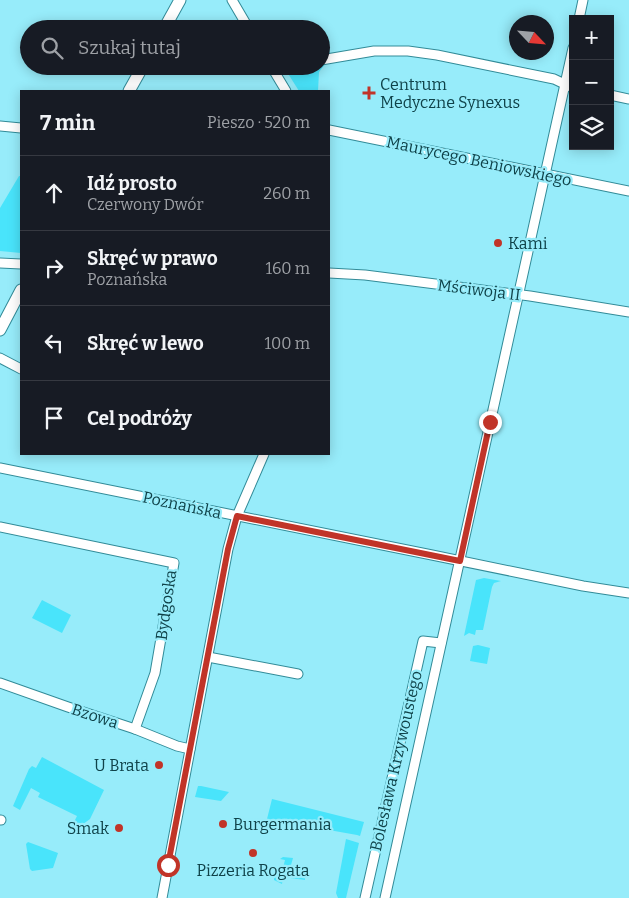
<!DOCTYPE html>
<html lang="pl">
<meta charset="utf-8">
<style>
:root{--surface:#171b24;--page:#20242c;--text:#f1f3f6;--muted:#9ea1a6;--line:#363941}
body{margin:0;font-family:Bitter,serif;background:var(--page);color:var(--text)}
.controls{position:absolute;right:15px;top:15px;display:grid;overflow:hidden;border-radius:0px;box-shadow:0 2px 12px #0003}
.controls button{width:45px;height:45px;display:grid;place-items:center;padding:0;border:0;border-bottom:1px solid var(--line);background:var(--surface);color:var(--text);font:25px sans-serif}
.compass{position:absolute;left:509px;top:15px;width:45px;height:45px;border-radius:50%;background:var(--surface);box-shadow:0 2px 12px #0003;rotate:116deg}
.stop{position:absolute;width:15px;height:15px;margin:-11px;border:4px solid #c13428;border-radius:50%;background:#fff}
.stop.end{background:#c13428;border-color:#fff;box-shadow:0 1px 5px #0008}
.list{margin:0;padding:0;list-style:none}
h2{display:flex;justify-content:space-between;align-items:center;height:65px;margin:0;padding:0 20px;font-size:21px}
h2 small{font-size:16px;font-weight:400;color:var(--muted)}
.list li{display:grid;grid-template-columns:32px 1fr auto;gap:15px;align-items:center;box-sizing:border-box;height:75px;padding:0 20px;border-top:1px solid var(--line)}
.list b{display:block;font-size:19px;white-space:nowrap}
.list p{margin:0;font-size:16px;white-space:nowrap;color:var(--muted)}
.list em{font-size:16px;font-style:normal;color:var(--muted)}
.icon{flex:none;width:28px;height:28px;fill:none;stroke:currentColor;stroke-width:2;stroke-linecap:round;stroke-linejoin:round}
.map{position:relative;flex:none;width:629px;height:898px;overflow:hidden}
.search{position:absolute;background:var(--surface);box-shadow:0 2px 12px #0003;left:20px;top:20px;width:310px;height:55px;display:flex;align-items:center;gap:12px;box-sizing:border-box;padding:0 18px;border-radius:28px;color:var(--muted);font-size:19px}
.panel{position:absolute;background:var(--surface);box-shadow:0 2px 12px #0003;left:20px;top:90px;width:310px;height:365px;border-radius:0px}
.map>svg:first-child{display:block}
.green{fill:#49e4fb}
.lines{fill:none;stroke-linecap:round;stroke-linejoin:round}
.minor-casing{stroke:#328b98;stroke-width:11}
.tertiary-casing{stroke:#328b98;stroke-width:13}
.minor{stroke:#fff;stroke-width:9}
.tertiary{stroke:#fff;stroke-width:11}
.route{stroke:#c13428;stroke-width:6}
.poi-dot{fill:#c13428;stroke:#97ecfa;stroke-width:2}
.labels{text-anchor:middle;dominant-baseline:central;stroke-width:4.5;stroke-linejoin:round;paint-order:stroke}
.poi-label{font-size:16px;fill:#0f4249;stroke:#97ecfa;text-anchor:start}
.street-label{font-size:16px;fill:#0f4249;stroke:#97ecfa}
</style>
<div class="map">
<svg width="629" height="898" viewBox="0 0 629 898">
<rect width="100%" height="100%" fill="#97ecfa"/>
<g class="green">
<path d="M326,63l-7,9 -1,19h-19l-12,-19 23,-6h11v-2z"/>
<path d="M19,176h2v77l-21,-2v-43z"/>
<path d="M484,578l17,3 -7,2 -2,4 -9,43h-7l-1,5 -6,-2 -5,3 12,-56z"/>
<path d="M42,600l29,15 -9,18 -30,-15z"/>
<path d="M478,645l12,3 -3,16 -17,-3 3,-15z"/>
<path d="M42,757l62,33 -14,29 -11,8 -6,-3 4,-8 -39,-19 2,-4 -9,-5 -11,22 -7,-4 16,-37 3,-3 4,2z"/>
<path d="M198,786h3l28,6 -8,9 -26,-4z"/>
<path d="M272,799l92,23 -4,14 -3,-1 -90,-16z"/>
<path d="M346,839l13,4 -13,55h-8l-2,-5z"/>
<path d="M28,842l30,11 -5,15 -21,3 -2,-2 -4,-25z"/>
<path d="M283,857l10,1 -2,7 9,2 -2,10 7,1v2l-22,-3 -1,7 -8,-4 1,-10 7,2 3,-12 -5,-1z"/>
</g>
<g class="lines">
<defs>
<g id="minor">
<path d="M232,0l17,29"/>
<path d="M579,19l4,-19"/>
<path d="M321,60l53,-9h34l29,4 117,24 19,9"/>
<path d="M271,66l15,25"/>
<path d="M275,72l17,-6"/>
<path d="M610,95l19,4"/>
<path d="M0,126l21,2"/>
<path d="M329,130l300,61"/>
<path d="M0,263l21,1"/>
<path d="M329,273l36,2 165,21 99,16"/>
<path d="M0,358l21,11"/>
<path d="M0,468l432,87 151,31 46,7"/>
<path d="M0,527l174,36 -19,110 -20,56"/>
<path d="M208,657l90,17"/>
<path d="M0,683l68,24 67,22 42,17 13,3"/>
<path d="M0,820h1"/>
<path d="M162,898l66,-349 9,-33 27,-62"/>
<path d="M365,898l58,-257 18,2"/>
<path d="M385,898l188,-850"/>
</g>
<g id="tertiary">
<path d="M164,29l16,-29"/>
<path d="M129,91l14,-25"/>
<path d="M0,330l21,-40"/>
</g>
</defs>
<use href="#minor" class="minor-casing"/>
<use href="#tertiary" class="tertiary-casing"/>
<use href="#minor" class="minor"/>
<use href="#tertiary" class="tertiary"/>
</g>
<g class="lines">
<path class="route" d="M168,865l60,-316 9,-33 223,45 30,-139"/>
</g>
<g class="poi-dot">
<path d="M366.5 85.5h5v5h5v5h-5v5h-5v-5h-5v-5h5z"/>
<circle cx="498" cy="243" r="5"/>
<circle cx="159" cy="765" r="5"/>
<circle cx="223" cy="824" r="5"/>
<circle cx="119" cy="828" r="5"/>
<circle cx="253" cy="853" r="5"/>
</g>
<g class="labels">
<g class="poi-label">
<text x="380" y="84">Centrum<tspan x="380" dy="18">Medyczne Synexus</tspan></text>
<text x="508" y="243">Kami</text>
<text x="149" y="765" text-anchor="end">U Brata</text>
<text x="233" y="824">Burgermania</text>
<text x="109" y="828" text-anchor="end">Smak</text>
<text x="253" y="870" text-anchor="middle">Pizzeria Rogata</text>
</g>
<g class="street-label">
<text transform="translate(479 161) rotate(12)">Maurycego Beniowskiego</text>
<text transform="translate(479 290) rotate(7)">Mściwoja II</text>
<text transform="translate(182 505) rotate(12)">Poznańska</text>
<text transform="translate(166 605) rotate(-82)">Bydgoska</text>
<text transform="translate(95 716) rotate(18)">Bzowa</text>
<text transform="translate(396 761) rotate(-77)">Bolesława Krzywoustego</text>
</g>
</g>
</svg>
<div class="controls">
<button>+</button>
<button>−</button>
<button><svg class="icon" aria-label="layers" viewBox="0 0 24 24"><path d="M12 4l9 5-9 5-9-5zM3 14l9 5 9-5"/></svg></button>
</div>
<svg class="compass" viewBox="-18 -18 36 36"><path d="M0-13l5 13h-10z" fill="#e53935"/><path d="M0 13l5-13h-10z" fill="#9ea1a6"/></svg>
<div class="stop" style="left:168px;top:865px"></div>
<div class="stop end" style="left:490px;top:422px"></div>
<div class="search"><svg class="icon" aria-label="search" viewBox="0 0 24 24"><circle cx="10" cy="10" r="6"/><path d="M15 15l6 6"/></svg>Szukaj tutaj</div>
<section class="panel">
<h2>7 min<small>Pieszo · 520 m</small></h2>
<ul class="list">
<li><svg class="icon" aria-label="ahead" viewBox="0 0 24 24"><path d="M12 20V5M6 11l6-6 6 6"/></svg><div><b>Idź prosto</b><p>Czerwony Dwór</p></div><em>260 m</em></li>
<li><svg class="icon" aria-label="right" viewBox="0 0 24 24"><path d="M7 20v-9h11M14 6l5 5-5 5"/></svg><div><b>Skręć w prawo</b><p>Poznańska</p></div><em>160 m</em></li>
<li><svg class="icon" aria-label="left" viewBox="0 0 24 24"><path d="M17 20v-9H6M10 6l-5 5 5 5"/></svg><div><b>Skręć w lewo</b></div><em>100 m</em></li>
<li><svg class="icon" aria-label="arrive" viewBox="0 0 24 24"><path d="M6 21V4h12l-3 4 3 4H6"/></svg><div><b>Cel podróży</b></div></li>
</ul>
</section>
</div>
